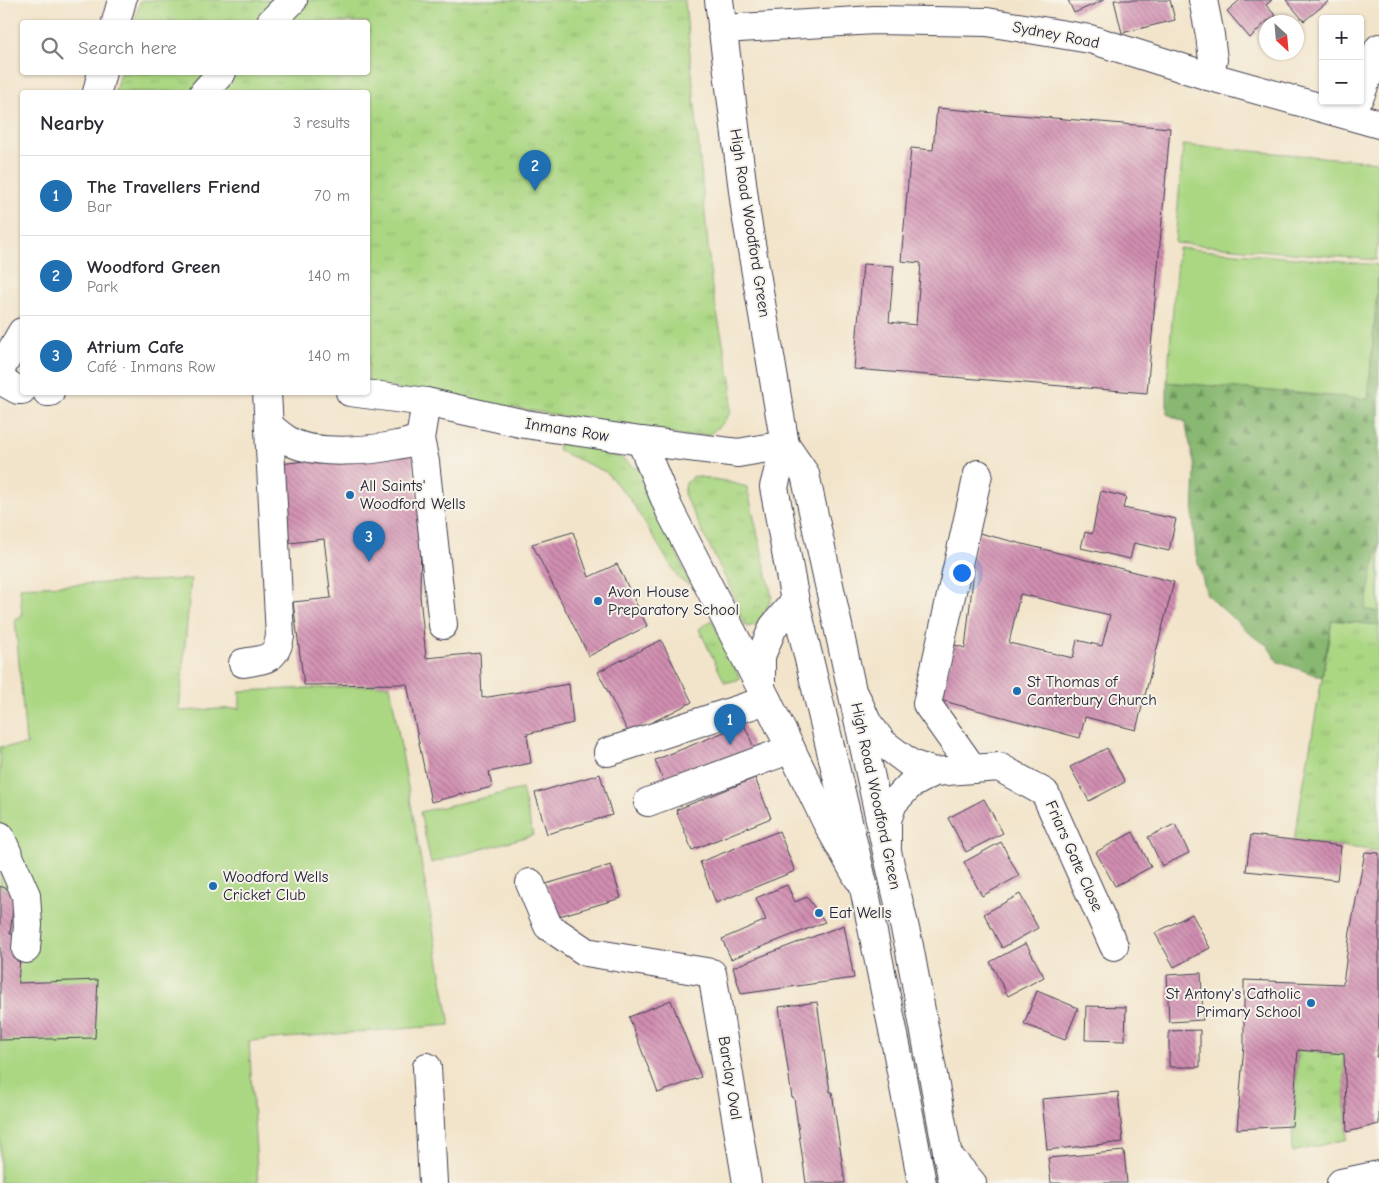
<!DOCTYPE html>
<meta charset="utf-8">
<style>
:root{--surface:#fff;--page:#f7f7f7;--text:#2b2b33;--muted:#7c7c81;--line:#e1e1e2;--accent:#1f6fb2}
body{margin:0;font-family:"Comic Neue",sans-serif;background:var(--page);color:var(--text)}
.controls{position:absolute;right:15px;top:15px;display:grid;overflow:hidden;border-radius:5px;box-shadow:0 1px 4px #0004}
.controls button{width:45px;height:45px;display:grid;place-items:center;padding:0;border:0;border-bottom:1px solid var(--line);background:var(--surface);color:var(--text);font:25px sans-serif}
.compass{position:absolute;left:1259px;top:15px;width:45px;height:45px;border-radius:50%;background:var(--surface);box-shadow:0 1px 4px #0004;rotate:154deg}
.you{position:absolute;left:961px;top:572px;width:18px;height:18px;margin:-12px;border:4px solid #fff;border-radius:50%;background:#1a73e8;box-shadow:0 0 0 8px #1a73e833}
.badge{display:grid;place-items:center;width:32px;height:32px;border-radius:50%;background:var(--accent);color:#fff;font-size:16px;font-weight:700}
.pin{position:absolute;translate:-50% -41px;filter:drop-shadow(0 1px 2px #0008)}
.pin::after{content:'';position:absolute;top:26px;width:18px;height:15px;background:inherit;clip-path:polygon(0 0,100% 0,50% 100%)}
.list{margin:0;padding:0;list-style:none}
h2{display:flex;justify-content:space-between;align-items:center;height:65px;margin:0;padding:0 20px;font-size:21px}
h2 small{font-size:16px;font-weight:400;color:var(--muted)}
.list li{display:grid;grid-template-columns:32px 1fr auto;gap:15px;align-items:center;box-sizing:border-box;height:80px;padding:0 20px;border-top:1px solid var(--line)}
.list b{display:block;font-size:19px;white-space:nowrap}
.list p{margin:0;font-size:16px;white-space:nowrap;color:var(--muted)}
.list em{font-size:16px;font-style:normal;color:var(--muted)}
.icon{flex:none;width:28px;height:28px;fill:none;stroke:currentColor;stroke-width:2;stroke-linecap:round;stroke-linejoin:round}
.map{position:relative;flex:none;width:1379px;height:1183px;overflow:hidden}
.search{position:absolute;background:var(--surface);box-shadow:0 1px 4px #0004;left:20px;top:20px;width:350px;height:55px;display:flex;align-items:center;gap:12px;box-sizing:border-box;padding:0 18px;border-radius:5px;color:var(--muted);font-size:19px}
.panel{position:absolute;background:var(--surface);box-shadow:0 1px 4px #0004;left:20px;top:90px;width:350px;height:305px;border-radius:5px}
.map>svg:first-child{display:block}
.grass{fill:url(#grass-tufts);stroke:#667c5f}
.forest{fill:url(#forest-firs);stroke:#556d56}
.garden{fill:#abd783;stroke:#667c5f}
.building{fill:url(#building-back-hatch);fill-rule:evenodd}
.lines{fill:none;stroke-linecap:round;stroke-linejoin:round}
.minor-casing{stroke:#413f50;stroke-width:30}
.major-casing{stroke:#413f50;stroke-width:30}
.minor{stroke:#fff;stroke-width:28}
.major{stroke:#fff;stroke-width:28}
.poi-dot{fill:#1f6fb2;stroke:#f7f3e8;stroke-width:2}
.labels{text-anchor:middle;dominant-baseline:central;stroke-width:4;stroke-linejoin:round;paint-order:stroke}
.street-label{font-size:16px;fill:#22223b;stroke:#f7f3e8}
.poi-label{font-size:16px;fill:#22223b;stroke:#f7f3e8;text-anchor:start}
</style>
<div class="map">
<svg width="1379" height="1183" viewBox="0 0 1379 1183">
<defs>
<pattern id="grass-tufts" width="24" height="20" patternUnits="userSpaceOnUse" patternTransform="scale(1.25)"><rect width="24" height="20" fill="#abd783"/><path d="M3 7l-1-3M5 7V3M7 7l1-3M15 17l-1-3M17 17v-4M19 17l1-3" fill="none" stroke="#93b872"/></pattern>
<pattern id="forest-firs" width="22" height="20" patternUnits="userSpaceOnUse" patternTransform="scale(1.25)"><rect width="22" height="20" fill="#88b871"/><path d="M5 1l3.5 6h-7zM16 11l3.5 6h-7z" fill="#6f955e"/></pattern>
<pattern id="building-back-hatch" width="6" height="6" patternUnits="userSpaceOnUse" patternTransform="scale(1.25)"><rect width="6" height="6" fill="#d18eb1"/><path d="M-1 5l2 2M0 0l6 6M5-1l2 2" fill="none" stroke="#a97491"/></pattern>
</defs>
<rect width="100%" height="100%" fill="#f7f3e8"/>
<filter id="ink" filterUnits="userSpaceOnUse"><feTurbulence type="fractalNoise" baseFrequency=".02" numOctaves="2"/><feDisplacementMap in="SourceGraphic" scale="10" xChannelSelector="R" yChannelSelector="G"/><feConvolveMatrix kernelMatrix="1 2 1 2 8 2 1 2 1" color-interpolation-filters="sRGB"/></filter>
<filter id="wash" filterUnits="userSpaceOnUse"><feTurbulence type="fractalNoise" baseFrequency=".0096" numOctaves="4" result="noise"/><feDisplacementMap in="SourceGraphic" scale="20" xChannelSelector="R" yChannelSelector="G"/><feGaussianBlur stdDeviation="1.12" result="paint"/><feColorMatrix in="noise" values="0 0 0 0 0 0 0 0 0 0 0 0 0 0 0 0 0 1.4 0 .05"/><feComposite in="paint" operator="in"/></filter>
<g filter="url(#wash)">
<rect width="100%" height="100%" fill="#f2e4ca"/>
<g class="grass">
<path d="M141,0h544l27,289 20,97 -2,27 -8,11 -12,10 -26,2 -316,-52v-292h-253l5,-19 248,-1v-50h-234z"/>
<path d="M557,443l21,1 43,14 20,14 50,113 -12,-6 -49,-80 -24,-27 -47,-21z"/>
<path d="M694,476l31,5 22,6 25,110 -14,27 -11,3 -6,-9 -5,-18 -52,-106 2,-11z"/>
<path d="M712,620l28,59 -15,4 -26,-54z"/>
<path d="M1332,620l47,5v226l-85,-11z"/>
<path d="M1298,1050l46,4 3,85 -55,13z"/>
</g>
<path class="forest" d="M1379,267v358l-47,-5 -10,57 -44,-15 -11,-17 -13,-8 -47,-42 -11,-40 -3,-35 2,-53 -10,-45 -18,-8v-32l201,17z"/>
<g class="garden">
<path d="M1183,145l196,17v65l-3,33 -201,-17z"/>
<path d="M1178,248l201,17 -11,134 -201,-17z"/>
<path d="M1379,540v72l-14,-3z"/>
<path d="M191,579l-12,132 61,-3v-17l150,-6 60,340 -201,16 9,142h-258v-436l27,-2 1,-2h-2l-11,-125 7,-1 -2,-30z"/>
<path d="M522,789l11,46 -102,28 -11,-51z"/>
</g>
<g id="blocks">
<g class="building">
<path d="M1068,0h36l-30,13z"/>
<path d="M1114,0h56l5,20 -53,13z"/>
<path d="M1240,0h32l-6,5 10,11 -10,6 -16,16 -23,-27z"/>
<path d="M1286,0h44l-26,21z"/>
<path d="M937,108l233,20 -23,265 -293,-24 9,-105 31,2 -5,56 27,3 5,-62 -20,-2 10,-113 22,2z"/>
<path d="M411,448l10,79 -1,69 6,62 54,-5 2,45 87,-14 4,39 -46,11 4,29 -42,9 3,15 -61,15 -24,-118 -103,1 -11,-83 38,-4 -7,-59 -34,4 -10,-79z"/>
<path d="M1101,491l25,6 -3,11 53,11 -7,32 -35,-8 -4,16 -49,-11 4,-16 7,2z"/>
<path d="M573,532l16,45 28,-13 30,62 -58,30 -57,-112z"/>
<path d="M979,533l195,49 -38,148 -51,-13 -5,21 -140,-38 15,-55 10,3 9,-78 -4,-1zM1020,594l90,21 -8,31 -25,-6 -4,18 -64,-15z"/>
<path d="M661,640l31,62 -63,32 -31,-62z"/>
<path d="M744,724l14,33 -89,37 -14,-34z"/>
<path d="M1107,748l18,34 -36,19 -19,-34z"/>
<path d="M600,774l12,41 -65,19 -12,-41z"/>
<path d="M755,778l16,40 -79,32 -16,-40z"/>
<path d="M984,799l19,34 -37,19 -18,-34z"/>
<path d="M1175,824l14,29 -27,13 -14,-29z"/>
<path d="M779,831l16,40 -79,32 -16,-41z"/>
<path d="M1133,832l18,35 -36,19 -19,-34z"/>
<path d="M1251,835l90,11 -4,34 -91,-9z"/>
<path d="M1001,842l18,34 -37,20 -18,-34z"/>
<path d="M1365,852l14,1v187l-3,17h3v67l-32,8 -3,-78 -46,-4 -6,76 -55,3 7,-84v-65l99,4 7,-52z"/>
<path d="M611,865l10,33 -65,19 -10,-33z"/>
<path d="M787,885l8,17 12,-5 18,25 -94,37 -9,-20 44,-19 -10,-22z"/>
<path d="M0,886l15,6 -5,42h12l-4,49 80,-3 -3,58 -95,2z"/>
<path d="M1020,894l18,34 -36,20 -18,-34z"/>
<path d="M1192,914l18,34 -36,19 -19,-34z"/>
<path d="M844,925l10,53 -113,16 -8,-27z"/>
<path d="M1026,943l18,34 -36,19 -18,-34z"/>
<path d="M1201,973l2,47 -34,2 -2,-47z"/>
<path d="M1037,991l41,17 -13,32 -41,-16z"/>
<path d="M671,1000l30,77 -43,16 -29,-76z"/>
<path d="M817,1002l13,90h2l13,91h-39l-12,-85h-2l-13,-91z"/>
<path d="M1086,1006l40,1 -1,34 -40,-1z"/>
<path d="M1200,1030v37h-31v-36z"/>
<path d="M1118,1092l5,50 -76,8 -5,-51z"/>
<path d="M1124,1151l3,32h-76l-3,-25z"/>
</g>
</g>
</g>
<g filter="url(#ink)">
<use href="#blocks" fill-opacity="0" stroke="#413f50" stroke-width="1"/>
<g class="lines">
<defs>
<g id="minor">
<path d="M1203,0l7,35 3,25 -5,16"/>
<path d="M116,22l6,-22"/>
<path d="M271,22l22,-22"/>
<path d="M722,29l153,-9 112,2 103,17 118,37 171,48"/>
<path d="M97,92l5,-20"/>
<path d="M204,92l18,-20"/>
<path d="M1360,96l19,-48"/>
<path d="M0,370l22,-38"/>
<path d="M0,380l18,10h4"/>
<path d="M47,392h3"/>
<path d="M350,392l76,10 99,22 116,17 97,12 47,-8"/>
<path d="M426,402l-6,37 5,23 18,163"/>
<path d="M269,426c7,5 14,12 22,16 24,13 80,9 106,3 8,-1 15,-4 23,-6"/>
<path d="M641,441l28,68 90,175"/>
<path d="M795,601l-22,26 -12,29v32l66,135 31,55"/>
<path d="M243,663c21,-4 33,-2 37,-27l-13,-244"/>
<path d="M857,699l10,23 16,21 28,21 23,8"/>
<path d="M608,752l159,-52"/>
<path d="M973,769l-46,-65 51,-230"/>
<path d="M648,802l143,-53"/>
<path d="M0,836l26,59 2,30 -2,24"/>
<path d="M887,845v-25l6,-17 17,-18 24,-13 65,-5 46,26 69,153"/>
<path d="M530,883l18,43 38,26 126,21 35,210"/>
<path d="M427,1067l6,116"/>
<path d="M947,1154l25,29"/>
<path d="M1341,1183l38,-8"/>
</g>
<g id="major">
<path d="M719,0l27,214 39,231 -11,42 21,114 69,287 33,162 25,133"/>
<path d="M785,445l20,29 82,378 22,94 44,237"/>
</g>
</defs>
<use href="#minor" class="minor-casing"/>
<use href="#major" class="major-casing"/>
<use href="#minor" class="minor"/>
<use href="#major" class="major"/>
</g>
</g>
<g class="poi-dot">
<circle cx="350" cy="495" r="5"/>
<circle cx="598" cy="601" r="5"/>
<circle cx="1017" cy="691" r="5"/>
<circle cx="213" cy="886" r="5"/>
<circle cx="819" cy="913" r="5"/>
<circle cx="1311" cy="1003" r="5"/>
</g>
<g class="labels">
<g class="street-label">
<text transform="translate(1056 35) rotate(11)">Sydney Road</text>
<text transform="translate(750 223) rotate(81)">High Road Woodford Green</text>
<text transform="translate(567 430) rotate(9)">Inmans Row</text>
<text transform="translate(876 796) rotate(78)">High Road Woodford Green</text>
<text transform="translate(1074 856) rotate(66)">Friars Gate Close</text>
<text transform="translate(730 1078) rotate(81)">Barclay Oval</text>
</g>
<g class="poi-label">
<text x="360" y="486">All Saints'<tspan x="360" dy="18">Woodford Wells</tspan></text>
<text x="608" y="592">Avon House<tspan x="608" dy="18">Preparatory School</tspan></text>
<text x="1027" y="682">St Thomas of<tspan x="1027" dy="18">Canterbury Church</tspan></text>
<text x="223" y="877">Woodford Wells<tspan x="223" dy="18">Cricket Club</tspan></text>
<text x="829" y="913">Eat Wells</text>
<text x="1301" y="994" text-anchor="end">St Antony's Catholic<tspan x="1301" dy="18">Primary School</tspan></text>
</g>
</g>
</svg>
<div class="controls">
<button>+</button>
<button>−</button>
</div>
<svg class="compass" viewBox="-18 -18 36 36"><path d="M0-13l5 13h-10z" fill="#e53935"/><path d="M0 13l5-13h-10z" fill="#7c7c81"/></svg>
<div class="you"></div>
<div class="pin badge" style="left:730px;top:745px">1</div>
<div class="pin badge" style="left:535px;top:191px">2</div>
<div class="pin badge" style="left:369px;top:562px">3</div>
<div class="search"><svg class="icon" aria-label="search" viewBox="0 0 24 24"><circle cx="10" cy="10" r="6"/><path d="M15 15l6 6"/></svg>Search here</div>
<section class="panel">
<h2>Nearby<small>3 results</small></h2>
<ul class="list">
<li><span class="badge">1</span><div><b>The Travellers Friend</b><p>Bar</p></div><em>70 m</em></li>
<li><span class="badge">2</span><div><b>Woodford Green</b><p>Park</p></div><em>140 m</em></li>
<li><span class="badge">3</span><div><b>Atrium Cafe</b><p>Café · Inmans Row</p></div><em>140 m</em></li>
</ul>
</section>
</div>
